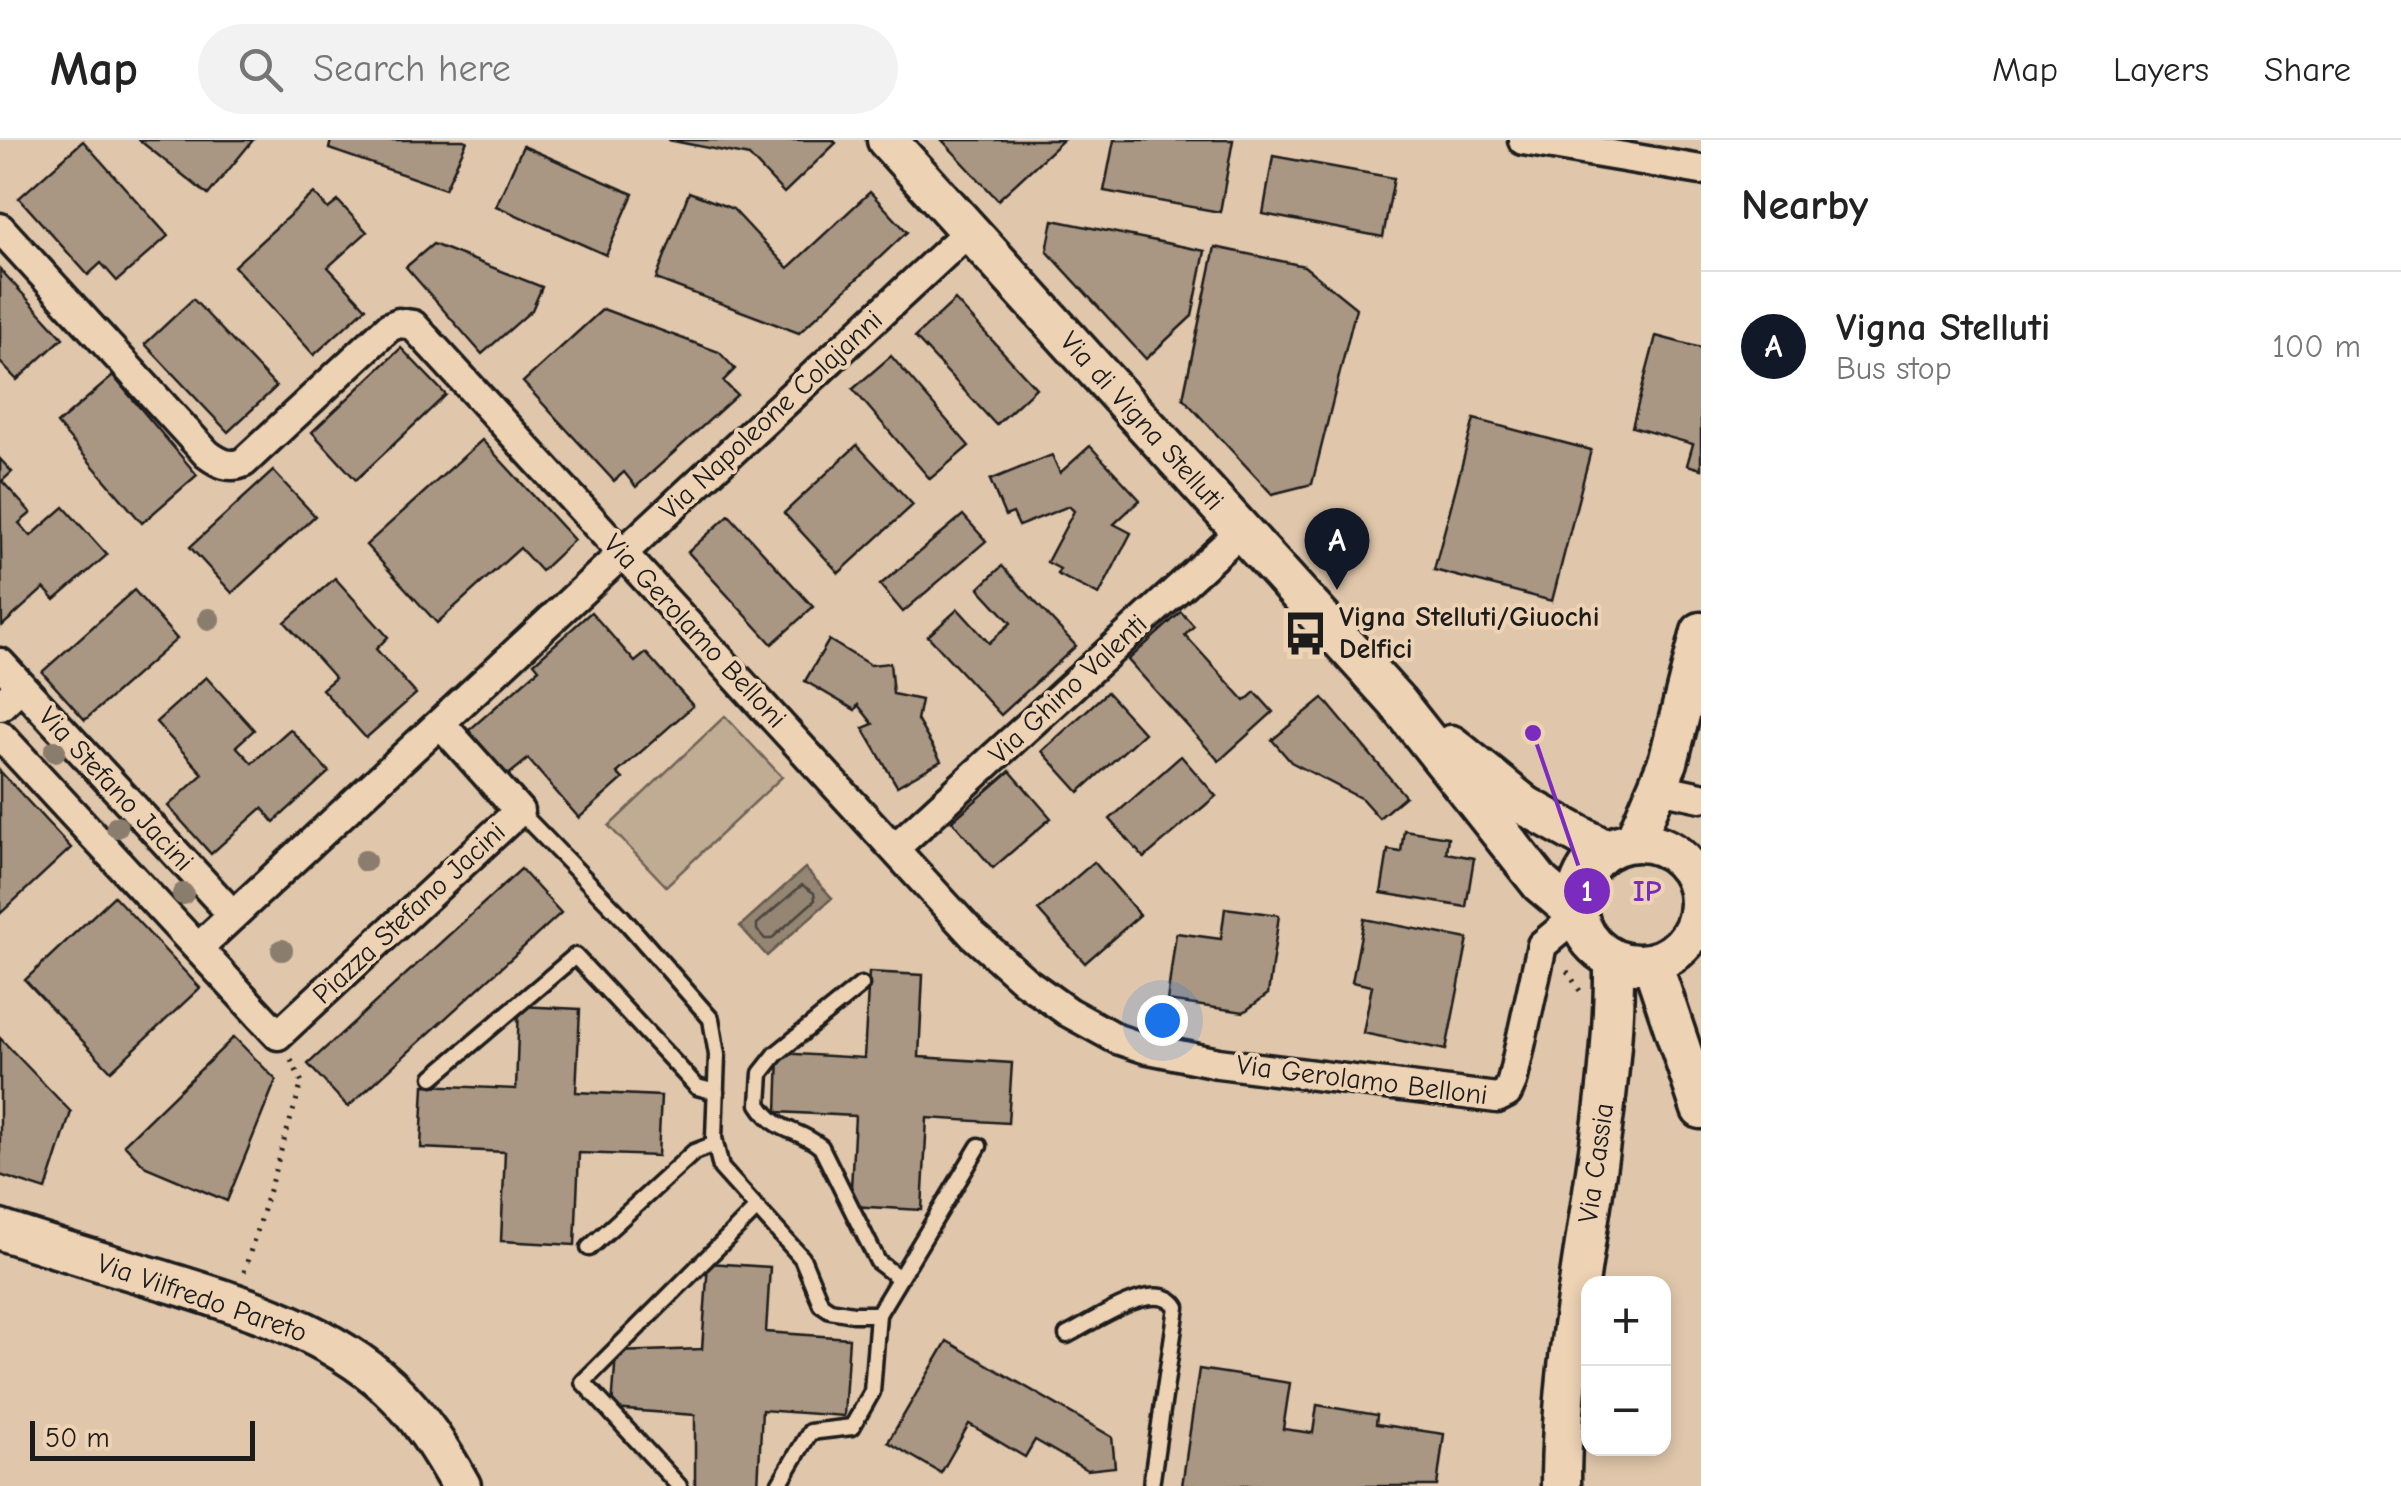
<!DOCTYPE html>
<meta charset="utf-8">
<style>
:root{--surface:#fff;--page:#f2f2f2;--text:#222;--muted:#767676;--line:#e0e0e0;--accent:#111827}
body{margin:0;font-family:"Comic Neue",sans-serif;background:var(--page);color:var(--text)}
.controls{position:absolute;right:30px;bottom:30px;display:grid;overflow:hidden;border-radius:20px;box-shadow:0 5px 15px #0003}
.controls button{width:90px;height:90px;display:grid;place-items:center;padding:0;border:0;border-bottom:2px solid var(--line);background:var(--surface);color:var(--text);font:50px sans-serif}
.scale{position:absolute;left:30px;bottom:25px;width:225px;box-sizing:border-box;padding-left:10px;border:5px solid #1c1c1c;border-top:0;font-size:28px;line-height:35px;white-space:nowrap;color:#1c1c1c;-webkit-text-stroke:8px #edd2b4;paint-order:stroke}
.you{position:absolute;left:1162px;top:880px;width:35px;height:35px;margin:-25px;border:8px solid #fff;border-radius:50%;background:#1a73e8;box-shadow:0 0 0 15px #1a73e833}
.badge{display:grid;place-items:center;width:65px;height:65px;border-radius:50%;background:var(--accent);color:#fff;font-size:32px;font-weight:700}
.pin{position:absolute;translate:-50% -82px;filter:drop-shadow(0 2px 5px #0008)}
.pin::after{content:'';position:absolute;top:52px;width:35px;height:30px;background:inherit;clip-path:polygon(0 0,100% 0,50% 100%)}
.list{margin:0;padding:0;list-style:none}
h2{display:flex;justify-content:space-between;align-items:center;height:130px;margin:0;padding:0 40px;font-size:42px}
h2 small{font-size:32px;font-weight:400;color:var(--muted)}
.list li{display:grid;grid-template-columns:65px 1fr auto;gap:30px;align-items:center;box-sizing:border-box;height:150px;padding:0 40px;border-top:2px solid var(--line)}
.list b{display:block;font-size:38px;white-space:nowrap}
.list p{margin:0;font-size:32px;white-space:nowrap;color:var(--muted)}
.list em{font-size:32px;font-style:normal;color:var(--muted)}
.icon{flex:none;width:55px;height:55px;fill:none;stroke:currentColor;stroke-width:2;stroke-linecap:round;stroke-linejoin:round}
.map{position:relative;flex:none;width:1701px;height:1346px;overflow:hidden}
header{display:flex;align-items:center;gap:60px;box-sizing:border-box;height:140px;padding:0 50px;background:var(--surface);border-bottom:2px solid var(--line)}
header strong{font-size:48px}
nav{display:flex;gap:55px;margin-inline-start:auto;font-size:35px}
.search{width:700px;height:90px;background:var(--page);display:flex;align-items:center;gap:25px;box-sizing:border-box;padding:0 35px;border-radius:55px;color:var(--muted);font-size:38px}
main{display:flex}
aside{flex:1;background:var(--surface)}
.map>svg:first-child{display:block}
.green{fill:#c0ab93;stroke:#6e6458;stroke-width:2.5}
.water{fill:#958573;stroke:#655b50;stroke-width:2.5}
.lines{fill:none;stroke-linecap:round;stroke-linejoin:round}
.shore{stroke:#4c463f;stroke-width:2.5}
.building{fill:#aa9783;stroke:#1c1c1c;stroke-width:2.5}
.lane-casing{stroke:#1c1c1c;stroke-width:21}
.street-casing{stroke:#1c1c1c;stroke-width:35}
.secondary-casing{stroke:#1c1c1c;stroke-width:45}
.path{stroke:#1c1c1c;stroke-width:5;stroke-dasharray:2.5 8;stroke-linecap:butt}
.lane{stroke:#edd2b4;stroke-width:14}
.street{stroke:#edd2b4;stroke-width:28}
.secondary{stroke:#edd2b4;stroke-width:38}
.tree{fill:#8b7d6d}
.labels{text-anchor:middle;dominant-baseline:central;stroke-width:8;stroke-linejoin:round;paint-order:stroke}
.street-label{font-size:28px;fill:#1c1c1c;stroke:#edd2b4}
.poi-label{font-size:28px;font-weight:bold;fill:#1c1c1c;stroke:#edd2b4;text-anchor:start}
.leader{fill:none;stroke:#7b2cbf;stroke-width:4}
.callout-dot{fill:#7b2cbf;stroke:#edd2b4;stroke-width:4}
.mark-label{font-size:30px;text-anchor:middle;font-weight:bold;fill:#fff}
.callout-label{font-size:30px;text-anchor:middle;font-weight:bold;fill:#7b2cbf;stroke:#edd2b4;stroke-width:8;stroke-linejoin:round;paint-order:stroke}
</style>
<header>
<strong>Map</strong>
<div class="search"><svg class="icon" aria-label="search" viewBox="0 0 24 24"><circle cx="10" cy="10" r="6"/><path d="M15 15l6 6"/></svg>Search here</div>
<nav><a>Map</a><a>Layers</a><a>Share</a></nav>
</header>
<main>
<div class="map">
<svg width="1701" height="1346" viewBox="0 0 1701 1346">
<rect width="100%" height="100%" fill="#e0c7ab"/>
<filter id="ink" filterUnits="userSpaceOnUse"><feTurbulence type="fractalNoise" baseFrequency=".01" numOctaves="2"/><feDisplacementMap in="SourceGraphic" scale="20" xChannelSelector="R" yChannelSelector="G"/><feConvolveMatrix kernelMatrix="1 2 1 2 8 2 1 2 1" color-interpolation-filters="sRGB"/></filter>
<g filter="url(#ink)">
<path class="green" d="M725,576l57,61 -116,109 -57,-60z"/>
<path class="water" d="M805,728l27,30 -65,58 -27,-30z"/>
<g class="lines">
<path class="shore" d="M802,745l12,8 1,7 -44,39h-6l-8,-9v-6z"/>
</g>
<g class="building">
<path d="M139,0h114l-45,55z"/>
<path d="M331,0h132l4,1 -22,48 -116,-40z"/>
<path d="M668,0h165l3,3 -52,50 -35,-37z"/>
<path d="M942,0h121l-65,60z"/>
<path d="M1114,0h119l-13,72 -116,-21z"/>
<path d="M83,1l85,95 -51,45 -16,-18 -13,12 -69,-77z"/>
<path d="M523,6l110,48 -27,61 -110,-49z"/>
<path d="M1273,16l121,22 -11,59 -120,-23z"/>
<path d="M689,52l44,17 55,59 82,-76 37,40 -108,101 -143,-54z"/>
<path d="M314,53l14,16 10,-8 29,31 -39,35 38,41 -52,47 -80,-89z"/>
<path d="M1053,80l152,31 -13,65 -46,43 -99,-108z"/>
<path d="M433,104l109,43 -10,23 -50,44 -76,-87z"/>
<path d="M1215,107l89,19 52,42 -44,176 -40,10 -89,-96z"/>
<path d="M0,129l63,69 -46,42 -17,-18z"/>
<path d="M193,159l83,88 -48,45 -83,-88z"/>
<path d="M955,160l81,88 -40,37 -81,-88z"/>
<path d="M603,169l116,43 16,17 -12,12 14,14 -101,92 -12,-15 -10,9 -91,-99z"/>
<path d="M1656,196l45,12v121l-14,-4 6,-21 -61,-17z"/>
<path d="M401,208l45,47 -90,85 -44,-48z"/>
<path d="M891,216l78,90 -39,33 -77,-90z"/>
<path d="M113,236l84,99 -55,48 -85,-99z"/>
<path d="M1474,279l117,31 -39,151 -118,-31z"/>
<path d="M482,300l92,100 -33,31 -21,-23 -83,75 -71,-78z"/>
<path d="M857,305l56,60 -74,68 -55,-60z"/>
<path d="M1090,306l50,54 -26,24 17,9 -32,62 -42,-21 3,-5 -13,-7 27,-51 -5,-5 -50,20 -6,-13 -8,3 -15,-36 62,-25 8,18z"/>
<path d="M0,319l12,13 -10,9 29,32 -12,10 12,13 33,-29 43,48 -52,45 -11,-12 -42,38z"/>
<path d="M273,331l42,45 -83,77 -42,-46z"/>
<path d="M729,375l84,92 -41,37 -84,-92z"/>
<path d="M963,375l23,26 -83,71 -23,-27z"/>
<path d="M1002,426l74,80 -75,69 -73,-79 30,-27 31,34 22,-20 -32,-35z"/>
<path d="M335,438l53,59 -12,12 40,45 -50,44 -44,-49 13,-11 -50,-56z"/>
<path d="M134,450l43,49 -92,81 -43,-48z"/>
<path d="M591,472l44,50 11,-9 47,53 -76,67 6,6 -44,39 -51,-59 -21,17 -39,-45 71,-62 -5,-6z"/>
<path d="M1181,472l13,14 -9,9 60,66 10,-9 18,20 -54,49 -91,-101z"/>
<path d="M829,500l41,25 20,-2 3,31 28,6 -4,20 24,41 -44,25 -34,-58 10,-4 -15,-19 -3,5 -50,-29z"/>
<path d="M206,537l48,53 -18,16 16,17 38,-34 39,43 -55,50 -12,-14 -51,46 -43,-48 35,-32 -47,-52z"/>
<path d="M1107,552l37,41 -65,59 -37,-41z"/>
<path d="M1323,558l82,98 -26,22 -17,-19 -71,-37 -19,-22z"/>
<path d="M1181,616l35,40 -72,62 -34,-39z"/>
<path d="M0,631l71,77 -71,66z"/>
<path d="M1010,631l41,47 -58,50 -41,-47z"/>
<path d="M1404,690l44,7 -2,16 28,5 -8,49 -85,-14 7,-43 13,2z"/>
<path d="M1094,722l46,53 -55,48 -47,-53z"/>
<path d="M521,729l40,44 -213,194 -40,-43z"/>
<path d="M114,756l86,92 -89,83 -86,-91z"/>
<path d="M1225,768l54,7 -11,79 -24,18 -77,-11 9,-68 45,6z"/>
<path d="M1364,779l104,20 -22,111 -83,-17 9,-47 -20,-4z"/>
<path d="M869,832l54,3 -4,82 93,6 -4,60 -81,-5 -5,92 -72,-4 5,-90 -78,-4 2,-59 85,5z"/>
<path d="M519,866l61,3 -4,83 85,4 -3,60 -79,-3 -4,92 -74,-4 4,-89 -84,-4 3,-63 92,4z"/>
<path d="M234,897l42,43 -49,121 -81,-34 -22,-23z"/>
<path d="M0,898l71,74 -25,78 -46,-15z"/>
<path d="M708,1123l62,4 -4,65 83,6 -5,78 -82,-6 -4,76h-63v-71l-83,-6 4,-57 86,-3z"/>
<path d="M947,1201l165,96 3,30 -28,3 -52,-30 -10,17 -56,-33 -28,49 -53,-31z"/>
<path d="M1199,1229l91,14 -7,46 30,4 4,-28 60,10 -1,9 68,10 -7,52h-255z"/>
</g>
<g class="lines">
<defs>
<g id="lane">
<path d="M519,671l103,106 89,102 6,36 -3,83 7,30 81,90 19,46 9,6 23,4h25l101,-168"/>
<path d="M861,845l-85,69 -15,19 -2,31c20,31 36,22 62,43l57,115 21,16"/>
<path d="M433,937l142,-121 122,131 19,5"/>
<path d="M589,1108l105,-96 21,-8"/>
<path d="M1067,1195c25,-12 90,-59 110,-28l-26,179"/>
<path d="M679,1346l-96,-104 174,-174"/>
<path d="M778,1346l32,-54 42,-5 20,-35 6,-78"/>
</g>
<g id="street">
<path d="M1523,0l178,30"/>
<path d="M0,88l207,226c12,9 23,15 37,8l145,-135 10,-4 14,2 560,610 52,46 43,31 49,27 27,9 74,15 279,35 10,-5 5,-11 30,-137 36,-30"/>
<path d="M0,523l233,252"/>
<path d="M0,566l21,-20"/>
<path d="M0,595l278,300 241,-224 -78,-87"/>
<path d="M1659,648l42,9"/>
<path d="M896,707l345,-316"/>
<path d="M198,808l771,-717"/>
</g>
<g id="secondary">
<path d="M887,0l510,562 144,182 37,31"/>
<path d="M1451,605l75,61 80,44"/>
<path d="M1634,702l34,-80 33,-130"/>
<circle cx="1638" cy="763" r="61"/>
<path d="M1652,823l49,146"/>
<path d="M0,1090c54,18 108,34 162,50 79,25 164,49 227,107 30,28 52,63 72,99"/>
<path d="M1561,1346c0,-177 55,-350 53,-526"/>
</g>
</defs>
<use href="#lane" class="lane-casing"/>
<use href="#street" class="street-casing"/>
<use href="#secondary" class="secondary-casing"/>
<g class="path">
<path d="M1567,831l13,20"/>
<path d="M244,1132l58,-190 -11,-22"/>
</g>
<use href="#lane" class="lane"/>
<use href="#street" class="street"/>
<use href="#secondary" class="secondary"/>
</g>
<g class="tree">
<circle cx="209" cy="479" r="11"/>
<circle cx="55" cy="611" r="11"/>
<circle cx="117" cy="687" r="11"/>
<circle cx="365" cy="721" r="11"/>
<circle cx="183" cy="754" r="11"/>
<circle cx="282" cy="810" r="11"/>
</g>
</g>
<defs>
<symbol id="bus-bare" viewBox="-9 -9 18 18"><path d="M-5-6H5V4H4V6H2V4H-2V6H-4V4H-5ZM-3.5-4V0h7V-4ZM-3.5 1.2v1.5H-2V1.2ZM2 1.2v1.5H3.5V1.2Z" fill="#1c1c1c" stroke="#edd2b4" stroke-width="2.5" paint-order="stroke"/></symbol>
</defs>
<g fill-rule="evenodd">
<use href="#bus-bare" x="1274" y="462" width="63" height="63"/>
</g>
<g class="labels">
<g class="street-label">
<text transform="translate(771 275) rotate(-43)">Via Napoleone Colajanni</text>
<text transform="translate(1142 281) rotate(48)">Via di Vigna Stelluti</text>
<text transform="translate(695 491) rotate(47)">Via Gerolamo Belloni</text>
<text transform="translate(1068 549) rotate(-43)">Via Ghino Valenti</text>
<text transform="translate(116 649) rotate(47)">Via Stefano Jacini</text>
<text transform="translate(409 773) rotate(-43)">Piazza Stefano Jacini</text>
<text transform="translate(1362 940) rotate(7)">Via Gerolamo Belloni</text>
<text transform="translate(1596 1023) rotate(-82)">Via Cassia</text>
<text transform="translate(202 1158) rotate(19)">Via Vilfredo Pareto</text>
</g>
<g class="poi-label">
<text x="1339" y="477">Vigna Stelluti/Giuochi<tspan x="1339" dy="32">Delfici</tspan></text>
</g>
</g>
<path class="leader" d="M1533 593L1587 751"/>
<g class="callout-dot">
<circle cx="1533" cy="593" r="10"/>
<circle cx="1587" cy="751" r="25"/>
</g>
<g class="mark-label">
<text x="1587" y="761">1</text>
</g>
<g class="callout-label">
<text x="1647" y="761">IP</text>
</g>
</svg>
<div class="controls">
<button>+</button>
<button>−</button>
</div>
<div class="scale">50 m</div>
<div class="you"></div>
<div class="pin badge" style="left:1337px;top:450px">A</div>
</div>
<aside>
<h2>Nearby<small></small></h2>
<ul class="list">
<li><span class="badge">A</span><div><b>Vigna Stelluti</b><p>Bus stop</p></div><em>100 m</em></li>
</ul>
</aside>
</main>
